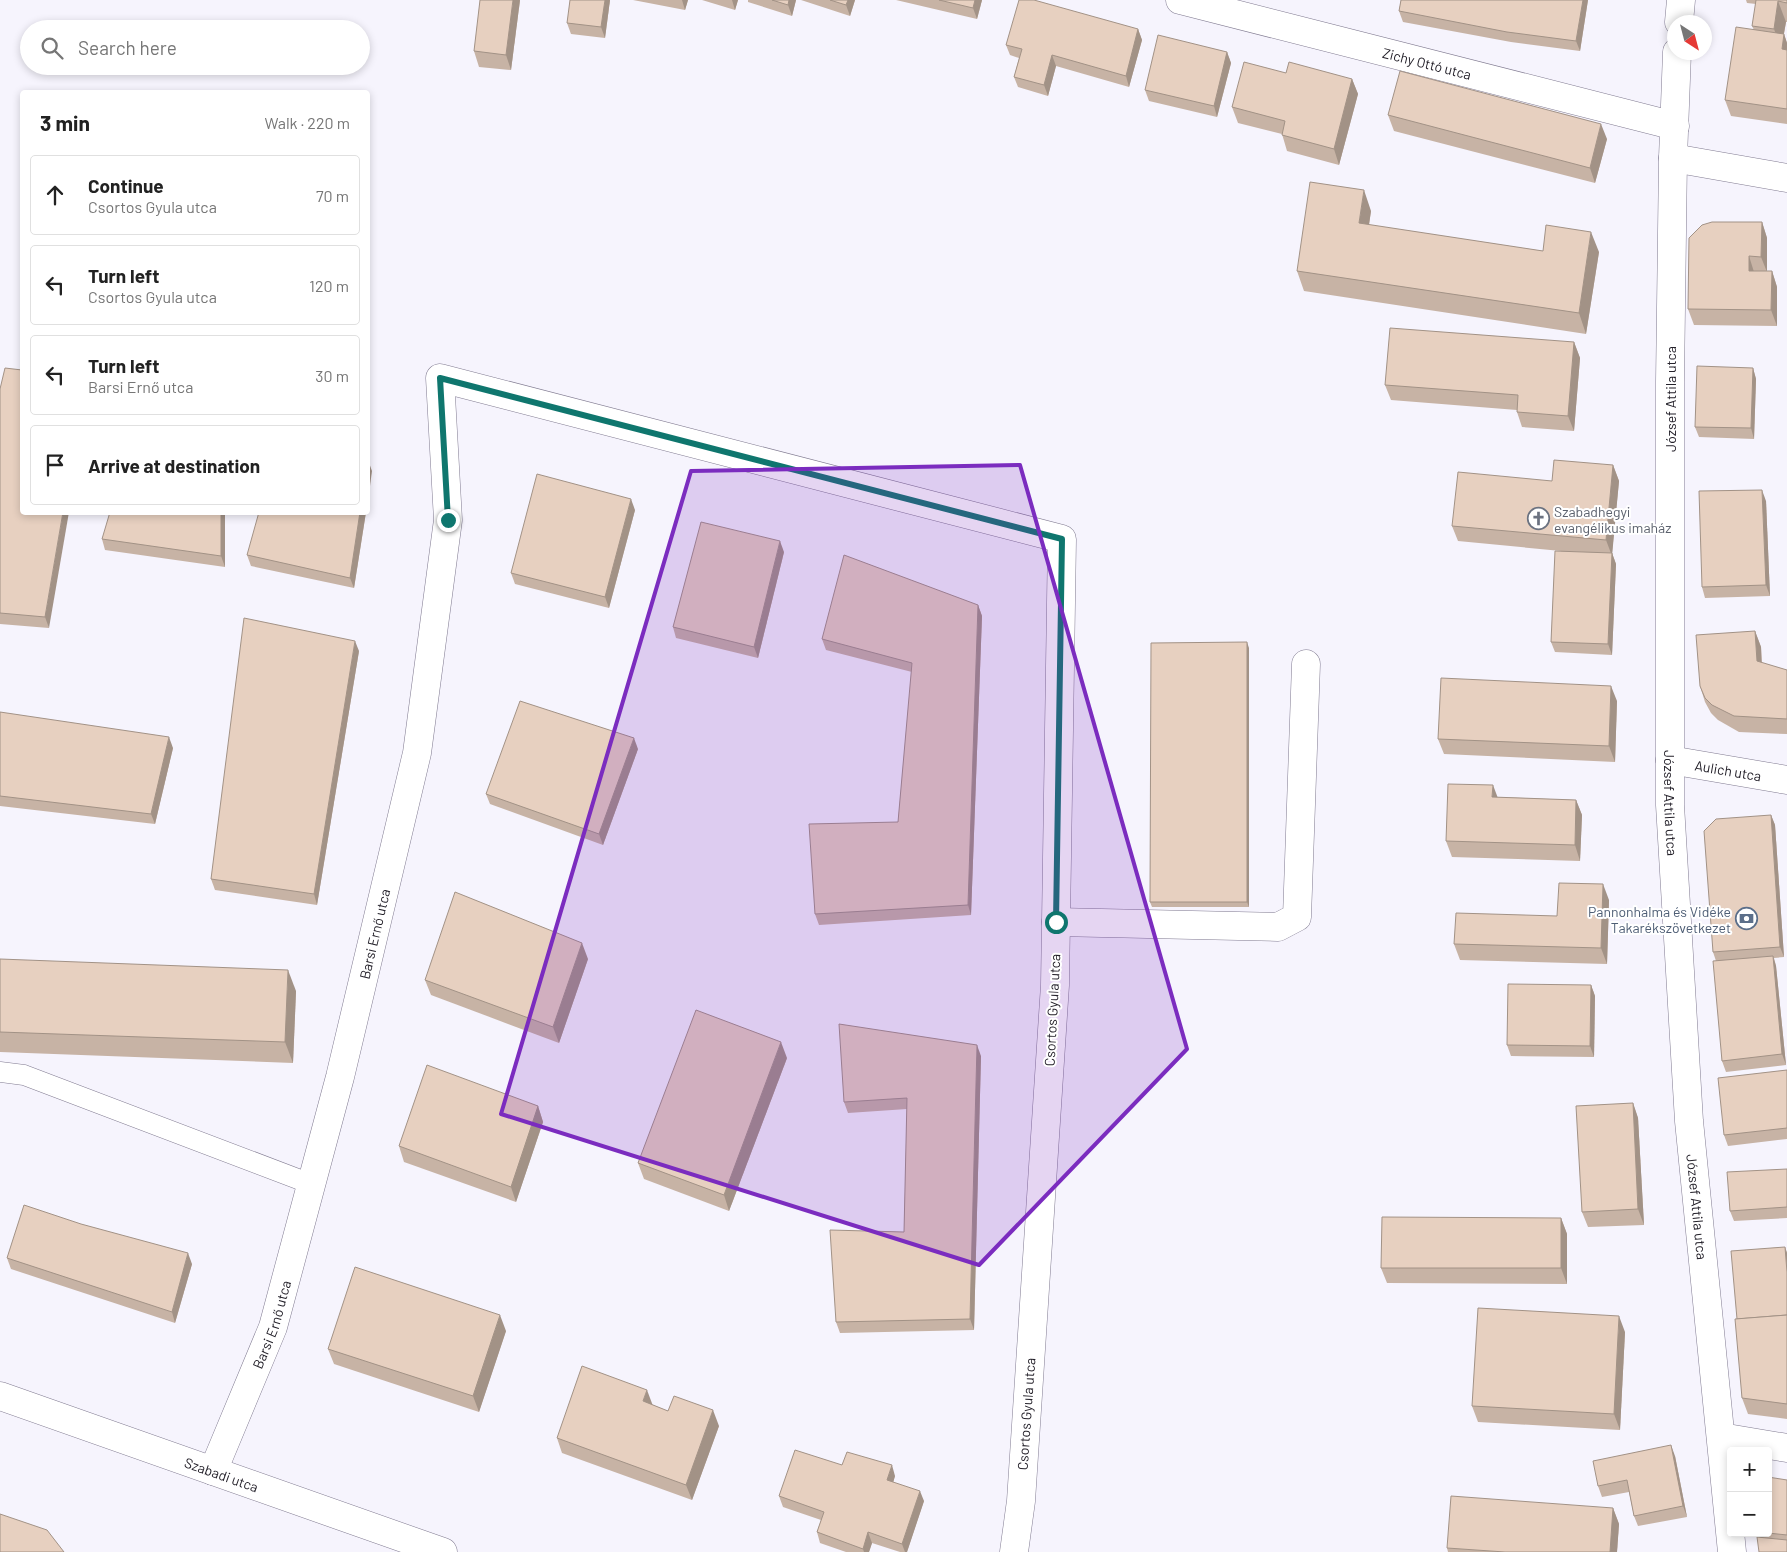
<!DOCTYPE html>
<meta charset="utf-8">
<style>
:root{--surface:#fff;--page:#f6f6f6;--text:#222;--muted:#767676;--line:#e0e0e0}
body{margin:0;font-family:Barlow,sans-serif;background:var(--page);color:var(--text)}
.controls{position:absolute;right:15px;bottom:15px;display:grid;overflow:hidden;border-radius:5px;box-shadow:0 2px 8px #0003}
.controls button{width:45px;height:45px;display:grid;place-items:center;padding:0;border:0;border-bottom:1px solid var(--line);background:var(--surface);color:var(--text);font:25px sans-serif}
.compass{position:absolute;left:1667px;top:15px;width:45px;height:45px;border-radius:50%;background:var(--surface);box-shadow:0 2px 8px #0003;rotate:144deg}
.stop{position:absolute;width:15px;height:15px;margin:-11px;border:4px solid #0f766e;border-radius:50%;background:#fff}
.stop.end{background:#0f766e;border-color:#fff;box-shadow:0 1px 5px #0008}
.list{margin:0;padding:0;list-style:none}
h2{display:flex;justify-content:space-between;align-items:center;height:65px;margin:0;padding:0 20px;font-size:21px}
h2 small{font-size:16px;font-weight:400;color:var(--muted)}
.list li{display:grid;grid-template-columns:32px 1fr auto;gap:15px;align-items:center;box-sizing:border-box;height:80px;margin:0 10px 10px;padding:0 10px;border:1px solid var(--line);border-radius:5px}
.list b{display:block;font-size:19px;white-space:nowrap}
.list p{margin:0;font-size:16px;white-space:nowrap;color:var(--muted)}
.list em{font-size:16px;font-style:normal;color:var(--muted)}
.icon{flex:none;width:28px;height:28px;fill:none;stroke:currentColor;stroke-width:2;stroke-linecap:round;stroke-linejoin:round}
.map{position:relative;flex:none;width:1787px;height:1552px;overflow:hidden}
.search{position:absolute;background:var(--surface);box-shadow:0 2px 8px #0003;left:20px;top:20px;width:350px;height:55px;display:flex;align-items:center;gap:12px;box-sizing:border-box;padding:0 18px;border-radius:28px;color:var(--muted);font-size:19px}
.panel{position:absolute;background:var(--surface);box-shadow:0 2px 8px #0003;left:20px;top:90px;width:350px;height:425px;border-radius:5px}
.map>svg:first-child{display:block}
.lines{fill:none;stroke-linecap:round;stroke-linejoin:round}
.lane-casing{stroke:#817b91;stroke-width:21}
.street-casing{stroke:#817b91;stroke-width:29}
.secondary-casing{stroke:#817b91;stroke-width:29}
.lane{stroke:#fff;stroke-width:20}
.street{stroke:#fff;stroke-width:28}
.secondary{stroke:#fff;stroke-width:28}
.wall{fill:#c7b3a5}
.shaded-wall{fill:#a29286}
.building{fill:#e7d0c0;stroke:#a29286}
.route{stroke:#0f766e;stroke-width:6}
.marked{fill:#7b2cbf;fill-opacity:0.2;stroke:#7b2cbf;stroke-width:4;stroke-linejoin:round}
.labels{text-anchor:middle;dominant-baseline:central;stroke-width:4;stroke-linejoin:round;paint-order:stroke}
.street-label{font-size:14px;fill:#24212a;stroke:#fff}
.worship-label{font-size:14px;fill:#5b616d;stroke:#fff;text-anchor:start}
.service-label{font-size:14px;fill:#4e5e75;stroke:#fff;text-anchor:end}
</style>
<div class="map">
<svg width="1787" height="1552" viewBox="0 0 1787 1552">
<rect width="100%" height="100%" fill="#f6f4fd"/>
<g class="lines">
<defs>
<path id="lane" d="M0,1072l24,3 287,109"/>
<g id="street">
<path id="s1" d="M1180,0l495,126"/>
<path d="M1673,158l114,20"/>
<path id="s2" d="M1670,760l117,20"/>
<path d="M1056,922l222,5 19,-10 9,-253"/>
<path id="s3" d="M0,1396l443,156"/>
<path d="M1721,1437l66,11"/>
<path id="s4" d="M213,1471l60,-144 67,-250 77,-324 31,-233 -8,-142 622,161 -7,446 -34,516 -7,51"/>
</g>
<g id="secondary">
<path d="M1679,22l2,-22"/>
<path id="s5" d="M1677,52l-4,106 -3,224v423l19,316 43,431"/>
</g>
</defs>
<use href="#lane" class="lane-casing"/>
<use href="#street" class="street-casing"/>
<use href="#secondary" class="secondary-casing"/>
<use href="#lane" class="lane"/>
<use href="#street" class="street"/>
<use href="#secondary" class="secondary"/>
</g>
<g class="wall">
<path d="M520,0l-9,70 -32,-3 -5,-16z"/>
<path d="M610,0l-5,38 -34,-4 -4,-11z"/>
<path d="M633,0h55l-3,10z"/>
<path d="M702,0h36l-3,10z"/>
<path d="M748,0h48l-4,16 -44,-14z"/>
<path d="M801,0h54l-5,16z"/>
<path d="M896,0h86l-5,19z"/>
<path d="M1401,0h187l-8,51 -69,-9 -108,-20 -4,-11z"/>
<path d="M1746,0h41v22h-1l-2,12 3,9v81l-56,-8 -6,-16 29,-70 -2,-4 4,-22 -9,-1z"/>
<path d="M1138,29l4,11 -13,47 -73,-21 -8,30 -30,-9 -4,-10 5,-19 -9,-3 -4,-10z"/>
<path d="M1227,52l4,11 -14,54 -68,-16 -4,-11z"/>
<path d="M1286,73l66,6 6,15 -19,71 -52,-14 -5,-17 -44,-11 -6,-16z"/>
<path d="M1388,115l219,24 -12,44 -201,-52z"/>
<path d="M1371,211l-2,14 174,26 56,1 -13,82 -282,-43 -7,-20z"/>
<path d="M1762,222l5,16v33h5l5,16v39l-83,-1 -6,-16z"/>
<path d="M1574,342l6,16 -6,73 -52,-4 -5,-15v-2l-126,-10 -6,-15z"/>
<path d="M1753,368l3,11 -2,60 -55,-2 -4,-10z"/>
<path d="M0,389l49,239 -49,-4z"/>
<path d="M1613,465l6,16 -7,72 4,11 -4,91 -57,-3 -4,-10 10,-91 -103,-10 -6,-15 100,-45z"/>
<path d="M1766,501l4,95 -65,2 -3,-11z"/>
<path d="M635,510l-26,98 -94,-24 -4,-11z"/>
<path d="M225,512v55l-120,-17 -3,-11z"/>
<path d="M366,512l-12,76 -103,-22 -4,-11z"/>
<path d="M784,552l-26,106 -82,-20 -3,-11z"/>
<path d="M978,605l4,11 -11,299 -152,10 -4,-11 83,-92 14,-150 -86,-22 -4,-11z"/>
<path d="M1755,631l6,16 1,16 25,7v64l-48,-2 -21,-12 -7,-7 -6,-11 -5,-16z"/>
<path d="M1249,648v259h-97l-2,-5z"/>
<path d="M359,651l-42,254 -102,-15 -4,-11z"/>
<path d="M1617,701l-2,61 -171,-8 -6,-15z"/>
<path d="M0,712l173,36 -18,76 -155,-18z"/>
<path d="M638,749l-35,96 -113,-41 -4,-10z"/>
<path d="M1497,797l79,3 6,15 -2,46 -128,-4 -6,-16z"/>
<path d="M1771,815l4,10 9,132 -10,1 2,8 10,99 -60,7 -4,-11 -6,-100 -3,-9z"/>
<path d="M1609,900l-2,64 -147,-4 -6,-16 103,-28z"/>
<path d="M0,959l296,32 -3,72 -293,-11z"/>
<path d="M588,959l-29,84 -128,-48 -6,-15z"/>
<path d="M1591,985l4,11 -1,61 -83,-1 -4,-11z"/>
<path d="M981,1056l-7,274 -134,3 -4,-11 68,-90 3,-123 -59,4 -4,-11z"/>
<path d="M787,1058l-58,153 -85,-32 -6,-16z"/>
<path d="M1787,1070v69l-59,7 -4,-11z"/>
<path d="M1633,1103l5,15 6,107 -56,2 -6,-15z"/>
<path d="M538,1106l5,16 -27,80 -112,-40 -5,-16z"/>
<path d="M1787,1169v49l-53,3 -4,-10z"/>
<path d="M1561,1218l6,16v50l-180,-1 -6,-15z"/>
<path d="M1785,1247l2,6v166l-39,-5 -6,-16 -5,-79z"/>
<path d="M7,1258l185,6 -17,59 -164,-54z"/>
<path d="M506,1331l-27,81 -145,-48 -6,-15z"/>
<path d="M1625,1332l-5,98 -142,-8 -6,-16z"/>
<path d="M653,1405l15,6 51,15 -27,74 -130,-47 -5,-15z"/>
<path d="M1675,1456l12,61 -49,9 -4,-10 -5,-24 -27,5 -4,-11z"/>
<path d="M842,1465l53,11 -2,6 31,19 -17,51h-7l-28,-9 -3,9h-23l-26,-9 -3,-11 4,-12 -38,-13 -4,-11z"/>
<path d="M1787,1480v72l-30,-15 -1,-4h12z"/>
<path d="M1613,1508l6,16 -2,28h-169l-1,-4z"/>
</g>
<g class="shaded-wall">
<path d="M513,0h7l-9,70 -5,-15z"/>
<path d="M605,0h5l-5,38 -4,-11z"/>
<path d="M682,0h6l-3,10z"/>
<path d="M732,0h6l-3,10z"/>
<path d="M789,0h7l-4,16 -4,-11z"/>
<path d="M848,0h7l-5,16 -4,-11z"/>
<path d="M975,0h7l-5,19 -4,-11z"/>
<path d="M1583,0h5l-8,51 -4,-10z"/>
<path d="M1778,1l8,21 -5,27 -7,-20z"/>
<path d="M1138,29l4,11 -13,47 -3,-11z"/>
<path d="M1784,34l3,9v19l-5,-13z"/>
<path d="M1227,52l4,11 -14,54 -3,-11z"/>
<path d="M1052,55l4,11 -8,30 -4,-11z"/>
<path d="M1352,79l6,15 -19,71 -5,-16z"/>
<path d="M1601,124l6,15 -12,44 -5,-15z"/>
<path d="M1364,190l7,21 -5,33 -7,-21z"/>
<path d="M1762,222l5,16v34l-6,-15z"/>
<path d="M1591,232l8,20 -13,82 -7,-21z"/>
<path d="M1749,256l5,16 -5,-1z"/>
<path d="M1772,271l5,16v39l-6,-16z"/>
<path d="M1574,342l6,16 -6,73 -6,-15z"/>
<path d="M1753,368l3,11 -2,60 -3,-11z"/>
<path d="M368,460l4,11 -4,30z"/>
<path d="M1613,465l6,16 -7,75 -6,-16z"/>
<path d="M1762,490l4,11 4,95 -4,-11z"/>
<path d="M631,499l4,11 -26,98 -4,-11z"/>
<path d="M63,512h6l-20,116 -4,-11z"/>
<path d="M221,512h4v55l-4,-11z"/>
<path d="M360,512h6l-12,76 -4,-10z"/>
<path d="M780,541l4,11 -26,106 -4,-11z"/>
<path d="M1612,553l4,11 -4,91 -4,-11z"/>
<path d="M978,605l4,11 -11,299 -3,-10z"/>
<path d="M1755,631l6,16 1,30 -5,-16z"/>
<path d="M355,641l4,10 -42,254 -3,-11z"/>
<path d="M1247,642l2,6v259l-2,-5z"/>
<path d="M1611,686l6,15 -2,61 -6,-16z"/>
<path d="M169,737l4,11 -18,76 -4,-10z"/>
<path d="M634,738l4,11 -35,96 -4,-11z"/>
<path d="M1493,785l6,16 -7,-4z"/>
<path d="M1576,800l6,15 -2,46 -5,-16z"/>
<path d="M1771,815l4,10 9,132 -4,-10z"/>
<path d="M1603,884l6,16 -2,64 -6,-16z"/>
<path d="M582,943l6,16 -29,84 -6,-16z"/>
<path d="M1773,956l3,10 10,99 -4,-11z"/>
<path d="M288,970l8,21 -3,72 -8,-21z"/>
<path d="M1591,985l4,11 -1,61 -4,-11z"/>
<path d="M781,1042l6,16 -58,153 -5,-16z"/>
<path d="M977,1045l4,11 -7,274 -4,-11z"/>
<path d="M1633,1103l5,15 6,107 -6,-16z"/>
<path d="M538,1106l5,16 -27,80 -5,-15z"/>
<path d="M1561,1218l6,16v50l-6,-16z"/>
<path d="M1785,1247l2,6v19z"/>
<path d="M188,1253l4,11 -17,59 -3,-11z"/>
<path d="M500,1315l6,16 -27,81 -6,-16z"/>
<path d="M1619,1316l6,16 -5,98 -6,-16z"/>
<path d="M647,1390l6,16 -10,-5z"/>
<path d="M713,1410l6,16 -27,74 -6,-15z"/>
<path d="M1671,1445l4,11 12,61 -4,-11z"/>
<path d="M892,1465l3,11 -4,14 -4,-10z"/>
<path d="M920,1491l4,10 -17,51h-2l-3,-8z"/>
<path d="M1613,1508l6,16 -2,28h-7z"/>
<path d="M868,1532l4,11 -3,9h-5l-1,-3z"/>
</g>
<g class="building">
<path d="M480,0h33l-7,55 -32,-4z"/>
<path d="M570,0h35l-4,27 -34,-4z"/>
<path d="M772,0h17l-1,5z"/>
<path d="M830,0h18l-2,5z"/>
<path d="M939,0h36l-2,8z"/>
<path d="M1019,0h15l104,29 -12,47 -74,-21 -8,30 -30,-8 8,-28 -16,-4z"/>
<path d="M1401,0h182l-7,41 -69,-9 -108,-21z"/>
<path d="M1756,0h31v3l-9,-2 -4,28 -22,-3z"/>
<path d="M1736,27l48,7 -2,15 5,1v59l-62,-9z"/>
<path d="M1158,35l69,17 -13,54 -69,-16z"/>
<path d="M1244,62l42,11 3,-11 63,17 -18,70 -52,-14 3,-14 -53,-14z"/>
<path d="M1400,71l201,53 -11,44 -202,-53z"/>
<path d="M1310,182l54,8 -5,33 184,28 3,-26 45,7 -12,81 -282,-42z"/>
<path d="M1712,222h50l-1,35 -12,-1v15h23l-1,39 -83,-1 1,-71 13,-13z"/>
<path d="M1390,328l184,14 -6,74 -51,-4 1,-17 -133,-10z"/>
<path d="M1697,366l56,2 -2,60 -56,-1z"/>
<path d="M5,368l17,2v142h41l-18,105 -45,-4v-224z"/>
<path d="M1554,460l59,5 -7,75 -154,-14 6,-54 94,9z"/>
<path d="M537,474l94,25 -26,98 -94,-24z"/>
<path d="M1762,490l4,95 -64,2 -3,-96z"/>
<path d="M110,512h111v44l-119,-17z"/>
<path d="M259,512h101l-10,66 -103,-23z"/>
<path d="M701,522l79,19 -26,106 -81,-20z"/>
<path d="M1555,551l57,2 -4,91 -57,-2z"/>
<path d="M844,555l134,50 -10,300 -153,9 -6,-90 89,-2 14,-159 -90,-24z"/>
<path d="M244,618l111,23 -41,253 -103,-15z"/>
<path d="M1755,631l2,30 30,9v49l-53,-3 -22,-11 -7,-7 -5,-12 -4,-51z"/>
<path d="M1247,642v260h-97l1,-259z"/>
<path d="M1441,678l170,8 -2,60 -171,-7z"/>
<path d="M520,701l114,37 -35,96 -113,-40z"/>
<path d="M0,712l169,25 -18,77 -151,-18z"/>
<path d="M1448,784l45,1 -1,12 84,3 -1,45 -129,-4z"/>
<path d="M1771,815l9,132 -67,5 -9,-121 12,-12z"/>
<path d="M1559,883l44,1 -2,64 -147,-4 2,-31 101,3z"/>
<path d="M455,892l127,51 -29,84 -128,-47z"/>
<path d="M1773,956l9,98 -60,7 -9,-100z"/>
<path d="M0,959l288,11 -3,72 -285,-10z"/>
<path d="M1508,984l83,1 -1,61 -83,-1z"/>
<path d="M696,1010l85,32 -57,153 -86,-32z"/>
<path d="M839,1024l138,21 -7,274 -134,3 -6,-92 74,2 3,-134 -63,4z"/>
<path d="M427,1065l111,41 -27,81 -112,-41z"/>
<path d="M1787,1070v58l-63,7 -6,-57z"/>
<path d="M1633,1103l5,106 -56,3 -6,-106z"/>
<path d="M1787,1169v38l-57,4 -3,-39z"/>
<path d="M24,1205l57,19 107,29 -16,59 -165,-54z"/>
<path d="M1382,1217l179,1v50h-180z"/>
<path d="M1785,1247l2,25v43l-50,4 -6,-68z"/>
<path d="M355,1267l145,48 -27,81 -145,-47z"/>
<path d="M1478,1308l141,8 -5,98 -142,-8z"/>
<path d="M1787,1315v89l-45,-6 -7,-79z"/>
<path d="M582,1366l65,24 -4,11 25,10 6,-15 39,14 -27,75 -129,-47z"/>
<path d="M1671,1445l12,61 -49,10 -7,-36 -29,6 -5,-25z"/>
<path d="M795,1450l47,15 5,-13 45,13 -5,15 33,11 -18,53 -34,-12 -5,17 -46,-17 7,-20 -45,-16z"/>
<path d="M1768,1477l19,3v55l-19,-2z"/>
<path d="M1451,1496l162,12 -3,44h-105l-58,-4z"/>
<path d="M0,1514l47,16 17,22h-64z"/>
<path d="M1757,1537l30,3v12h-28z"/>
</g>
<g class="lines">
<path class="route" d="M448,520l-8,-142 622,161 -6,383"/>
</g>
<path class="marked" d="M1020,465l167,584 -208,216 -478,-151 190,-643z"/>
<defs>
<symbol id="church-ring" viewBox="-11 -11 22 22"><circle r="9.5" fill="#fff" stroke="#6b7280" stroke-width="1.5"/><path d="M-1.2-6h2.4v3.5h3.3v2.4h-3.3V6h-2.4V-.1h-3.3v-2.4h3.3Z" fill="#6b7280"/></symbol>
<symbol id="bank-ring" viewBox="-11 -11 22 22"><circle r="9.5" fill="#fff" stroke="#5c6f8a" stroke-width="1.5"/><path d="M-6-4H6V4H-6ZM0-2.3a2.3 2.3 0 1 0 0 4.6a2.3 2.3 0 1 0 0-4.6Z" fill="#5c6f8a"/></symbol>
</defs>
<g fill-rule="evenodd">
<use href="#church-ring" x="1526" y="506" width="25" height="25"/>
<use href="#bank-ring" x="1734" y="906" width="25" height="25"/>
</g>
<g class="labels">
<g class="street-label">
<text stroke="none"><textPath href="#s1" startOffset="255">Zichy Ottó utca</textPath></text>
<text transform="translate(1670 399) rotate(-90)">József Attila utca</text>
<text stroke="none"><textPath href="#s2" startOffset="59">Aulich utca</textPath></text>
<text stroke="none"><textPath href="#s5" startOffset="751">József Attila utca</textPath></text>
<text stroke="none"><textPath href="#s4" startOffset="562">Barsi Ernő utca</textPath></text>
<text transform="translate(1052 1010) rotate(-87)">Csortos Gyula utca</text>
<text stroke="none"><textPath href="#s5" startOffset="1156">József Attila utca</textPath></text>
<text stroke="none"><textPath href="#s4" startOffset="158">Barsi Ernő utca</textPath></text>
<text transform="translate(1026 1414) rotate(-86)">Csortos Gyula utca</text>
<text stroke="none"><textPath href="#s3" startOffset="235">Szabadi utca</textPath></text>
</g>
<g class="worship-label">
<text x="1554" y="511">Szabadhegyi<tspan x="1554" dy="16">evangélikus imaház</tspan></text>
</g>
<g class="service-label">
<text x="1731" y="911">Pannonhalma és Vidéke<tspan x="1731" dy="16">Takarékszövetkezet</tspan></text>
</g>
</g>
</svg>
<div class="controls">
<button>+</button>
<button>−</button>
</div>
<svg class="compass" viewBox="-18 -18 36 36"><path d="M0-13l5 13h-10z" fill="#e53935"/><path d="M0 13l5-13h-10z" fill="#767676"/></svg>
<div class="stop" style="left:1056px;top:922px"></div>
<div class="stop end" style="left:448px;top:520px"></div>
<div class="search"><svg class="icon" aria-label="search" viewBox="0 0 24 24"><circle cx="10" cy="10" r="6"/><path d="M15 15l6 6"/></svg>Search here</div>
<section class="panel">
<h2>3 min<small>Walk · 220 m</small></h2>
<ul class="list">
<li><svg class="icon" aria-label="ahead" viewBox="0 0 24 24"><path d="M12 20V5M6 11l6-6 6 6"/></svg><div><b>Continue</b><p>Csortos Gyula utca</p></div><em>70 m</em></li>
<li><svg class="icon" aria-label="left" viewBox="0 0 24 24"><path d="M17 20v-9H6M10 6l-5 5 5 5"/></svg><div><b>Turn left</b><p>Csortos Gyula utca</p></div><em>120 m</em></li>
<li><svg class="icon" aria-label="left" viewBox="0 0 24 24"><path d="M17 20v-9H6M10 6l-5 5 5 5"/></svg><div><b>Turn left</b><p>Barsi Ernő utca</p></div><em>30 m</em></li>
<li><svg class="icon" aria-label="arrive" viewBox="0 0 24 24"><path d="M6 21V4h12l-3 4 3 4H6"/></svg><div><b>Arrive at destination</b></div></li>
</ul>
</section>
</div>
